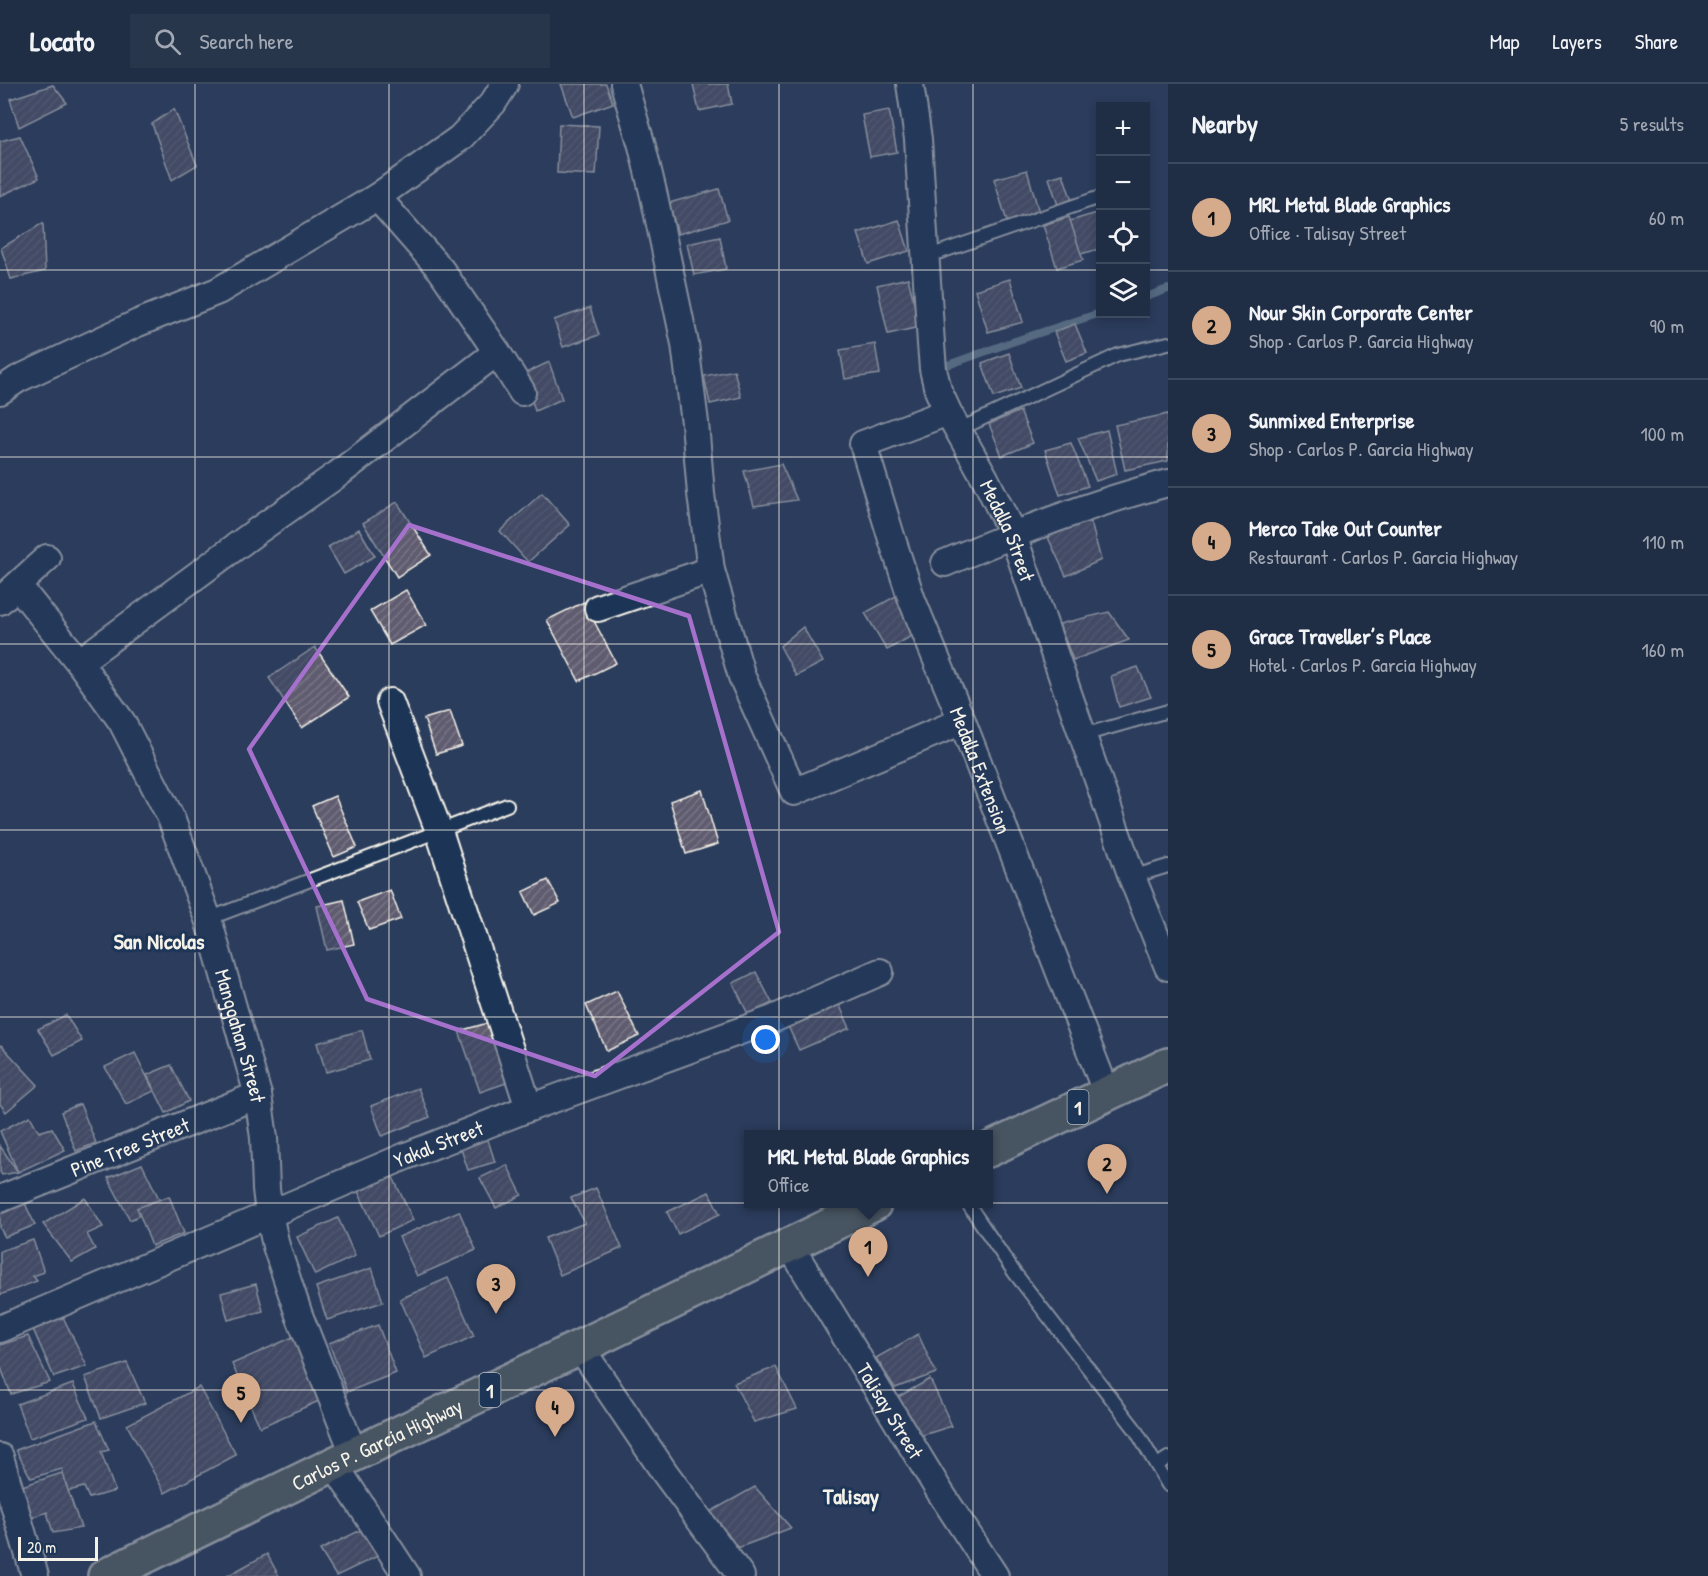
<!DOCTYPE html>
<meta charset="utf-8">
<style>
:root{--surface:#202e45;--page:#28364c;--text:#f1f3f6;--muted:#a2a8b3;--line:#3d4a5e;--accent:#d6ab8b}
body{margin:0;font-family:"Patrick Hand",sans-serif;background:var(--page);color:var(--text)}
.controls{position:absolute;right:18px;top:18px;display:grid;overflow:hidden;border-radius:0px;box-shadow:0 3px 9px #0003}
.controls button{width:54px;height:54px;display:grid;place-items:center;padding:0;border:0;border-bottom:2px solid var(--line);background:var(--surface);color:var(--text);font:30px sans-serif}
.scale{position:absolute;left:18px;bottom:15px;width:80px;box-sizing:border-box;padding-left:6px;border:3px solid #f4f1e8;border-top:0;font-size:16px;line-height:21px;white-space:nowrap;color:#f4f1e8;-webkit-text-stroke:4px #1d3557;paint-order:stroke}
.you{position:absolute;left:766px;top:956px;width:21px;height:21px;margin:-15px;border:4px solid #fff;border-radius:50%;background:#1a73e8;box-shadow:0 0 0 9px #1a73e833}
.badge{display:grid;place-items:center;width:39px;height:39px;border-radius:50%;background:var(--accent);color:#111;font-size:20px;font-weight:700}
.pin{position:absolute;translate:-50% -50px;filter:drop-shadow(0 2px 3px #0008)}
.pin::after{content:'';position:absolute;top:32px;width:21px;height:18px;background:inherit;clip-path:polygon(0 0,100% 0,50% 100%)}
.popup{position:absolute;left:744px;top:1046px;width:249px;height:78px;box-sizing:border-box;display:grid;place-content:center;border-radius:0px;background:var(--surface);filter:drop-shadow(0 2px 4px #0005);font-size:20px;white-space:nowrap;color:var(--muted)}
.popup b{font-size:22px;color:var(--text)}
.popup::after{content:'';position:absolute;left:50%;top:100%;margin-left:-12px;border:12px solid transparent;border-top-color:var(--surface)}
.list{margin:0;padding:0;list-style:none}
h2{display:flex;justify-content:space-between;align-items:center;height:78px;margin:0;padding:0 24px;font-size:26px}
h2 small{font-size:20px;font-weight:400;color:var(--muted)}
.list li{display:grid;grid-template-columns:39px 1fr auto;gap:18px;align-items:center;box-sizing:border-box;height:108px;padding:0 24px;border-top:2px solid var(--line)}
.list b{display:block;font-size:22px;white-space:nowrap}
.list p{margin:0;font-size:20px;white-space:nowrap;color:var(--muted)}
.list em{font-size:20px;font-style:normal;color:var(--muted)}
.icon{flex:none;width:33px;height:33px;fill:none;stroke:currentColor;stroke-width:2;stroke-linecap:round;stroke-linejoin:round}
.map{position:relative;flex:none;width:1168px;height:1492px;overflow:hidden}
header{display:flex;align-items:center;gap:36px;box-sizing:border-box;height:84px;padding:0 30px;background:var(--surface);border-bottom:2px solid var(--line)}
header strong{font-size:28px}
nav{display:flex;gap:33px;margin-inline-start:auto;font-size:21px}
.search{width:420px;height:54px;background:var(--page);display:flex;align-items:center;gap:15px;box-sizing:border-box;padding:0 21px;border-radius:0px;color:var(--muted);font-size:22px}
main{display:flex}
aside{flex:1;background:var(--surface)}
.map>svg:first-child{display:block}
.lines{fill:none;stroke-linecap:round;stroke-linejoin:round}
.stream{stroke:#88a1ad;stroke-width:8}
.building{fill:url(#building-hatch);stroke:#f4f1e8;stroke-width:1.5}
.lane-casing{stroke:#f4f1e8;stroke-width:16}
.street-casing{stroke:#f4f1e8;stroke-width:30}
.highway-casing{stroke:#f4f1e8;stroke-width:38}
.lane{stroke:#1d3557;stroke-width:12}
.street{stroke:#1d3557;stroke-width:26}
.highway{stroke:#687266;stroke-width:33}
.marked{fill:none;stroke:#a571cd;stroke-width:4.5;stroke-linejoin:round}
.grid{fill:none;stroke:#f4f1e8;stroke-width:1.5;stroke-opacity:0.55}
.labels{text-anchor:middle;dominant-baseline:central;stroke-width:6;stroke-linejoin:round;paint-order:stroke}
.shield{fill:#1d3557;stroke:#b4b9bc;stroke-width:1.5}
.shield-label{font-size:20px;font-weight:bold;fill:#f4f1e8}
.street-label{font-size:21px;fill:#f4f1e8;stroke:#1d3557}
.neighbourhood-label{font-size:22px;font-weight:bold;fill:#f4f1e8;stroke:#1d3557}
</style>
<header>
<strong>Locato</strong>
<div class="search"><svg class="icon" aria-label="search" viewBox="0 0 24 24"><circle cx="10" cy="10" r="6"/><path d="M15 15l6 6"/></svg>Search here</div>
<nav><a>Map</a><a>Layers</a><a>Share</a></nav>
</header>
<main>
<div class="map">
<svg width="1168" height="1492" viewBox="0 0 1168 1492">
<defs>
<pattern id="building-hatch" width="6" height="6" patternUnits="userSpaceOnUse" patternTransform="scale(1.5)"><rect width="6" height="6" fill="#615c70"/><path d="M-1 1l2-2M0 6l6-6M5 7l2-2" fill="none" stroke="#787484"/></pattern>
</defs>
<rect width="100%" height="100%" fill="#2b3d5c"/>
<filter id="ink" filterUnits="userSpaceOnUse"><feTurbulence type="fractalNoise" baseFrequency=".0167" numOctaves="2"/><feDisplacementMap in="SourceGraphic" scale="12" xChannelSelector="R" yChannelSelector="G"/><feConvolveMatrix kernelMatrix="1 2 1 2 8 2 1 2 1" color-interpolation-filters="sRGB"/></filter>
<g filter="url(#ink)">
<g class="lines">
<g class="stream">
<path d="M1146,213l22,-8"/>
<path d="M945,282l67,-24 88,-29"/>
</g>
</g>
<g class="building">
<path d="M561,0h45l7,19 -40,14z"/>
<path d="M693,0h35l4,20 -33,7z"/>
<path d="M53,1l14,18 -48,24 -9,-28z"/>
<path d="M174,25l23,56 -25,15 -20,-56z"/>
<path d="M889,26l8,42 -27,5 -8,-42z"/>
<path d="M559,40l40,2 -3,49 -39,-2z"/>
<path d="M20,52l19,42 -39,18v-55z"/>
<path d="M1027,86l13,46 -32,9 -14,-46z"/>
<path d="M1063,90l9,27 -14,4 -9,-27z"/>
<path d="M719,105l9,31 -50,14 -9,-31z"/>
<path d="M1100,128v37l-20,5 -10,-33z"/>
<path d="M1069,133l14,43 -26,8 -14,-43z"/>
<path d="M899,136l10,31 -41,13 -10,-31z"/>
<path d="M43,139l2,48 -34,8 -10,-31z"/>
<path d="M720,153l6,32 -32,6 -7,-31z"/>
<path d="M908,194l12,49 -32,7 -11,-49z"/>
<path d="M1010,195l13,43 -35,10 -13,-42z"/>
<path d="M590,224l9,27 -36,12 -9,-27z"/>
<path d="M1075,240l12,29 -21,8 -12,-29z"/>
<path d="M875,260l5,30 -35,5 -5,-29z"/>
<path d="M1009,269l12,35 -27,9 -12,-34z"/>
<path d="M549,278l13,37 -27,12 -11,-37z"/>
<path d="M734,286l7,27 -31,7 -6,-28z"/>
<path d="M1020,327l13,32 -31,13 -13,-32z"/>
<path d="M1168,330v47l-43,9 -10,-45z"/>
<path d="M1107,346l10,44 -21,7 -18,-43z"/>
<path d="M1071,359l17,43 -28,9 -15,-45z"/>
<path d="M781,380l16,36 -43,6 -10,-35z"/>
<path d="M542,409l28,32 -42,37 -28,-31z"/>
<path d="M397,418l34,53 -34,22 -34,-54z"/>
<path d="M1089,431l12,45 -35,16 -21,-45z"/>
<path d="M359,445l16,27 -31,18 -16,-27z"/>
<path d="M406,506l20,35 -36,20 -20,-34z"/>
<path d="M896,512l21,37 -30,17 -22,-37z"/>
<path d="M584,518l32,61 -37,18 -32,-61z"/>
<path d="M1109,528l20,28 -56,20 -14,-36z"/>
<path d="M803,543l20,35 -27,14 -16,-30z"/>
<path d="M315,563l34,50 -47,31 -33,-50z"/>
<path d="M1138,583l13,30 -32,10 -8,-31z"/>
<path d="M450,627l12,35 -26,8 -12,-35z"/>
<path d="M702,706l16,54 -32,10 -16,-53z"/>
<path d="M335,712l22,51 -23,10 -22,-51z"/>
<path d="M548,796l12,23 -26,12 -11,-23z"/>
<path d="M390,806l11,29 -32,11 -12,-28z"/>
<path d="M344,816l10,44 -27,6 -10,-44z"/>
<path d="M756,888l16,31 -24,11 -15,-31z"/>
<path d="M617,907l22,45 -32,15 -21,-46z"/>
<path d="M838,918l12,26 -51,22 -12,-26z"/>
<path d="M66,931l16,26 -28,14 -16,-26z"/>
<path d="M488,939l18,60 -26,9 -21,-61z"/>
<path d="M362,946l8,30 -44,12 -9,-29z"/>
<path d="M1,961l37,40 -32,27 -6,-8v-58z"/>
<path d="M135,969l19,38 -28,13 -21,-37z"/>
<path d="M171,981l18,36 -23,12 -19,-38z"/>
<path d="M418,1004l12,29 -48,19 -11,-30z"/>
<path d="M80,1020l16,39 -20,8 -15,-39z"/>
<path d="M30,1032l9,16 13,-4 13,22 -47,22 -18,-41z"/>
<path d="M487,1053l8,25 -27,8 -8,-24z"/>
<path d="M0,1062l18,26 -16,3 -2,-3z"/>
<path d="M142,1080l20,41 -32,15 -22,-42z"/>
<path d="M507,1081l15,30 -26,13 -16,-30z"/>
<path d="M391,1089l22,47 -34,16 -22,-47z"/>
<path d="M596,1104l26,60 -62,27 -15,-37 40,-15 -14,-25z"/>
<path d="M709,1108l11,22 -42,20 -11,-22z"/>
<path d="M169,1112l15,37 -32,13 -15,-38z"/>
<path d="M85,1114l18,29 -16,7 8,15 -23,13 -29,-38z"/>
<path d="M23,1115l12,26 -30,12 -5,-9v-19z"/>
<path d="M459,1127l17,39 -59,26 -18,-39z"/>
<path d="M338,1134l17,38 -40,19 -18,-38z"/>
<path d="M33,1156l11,32 -11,4 4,5 -37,14v-44z"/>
<path d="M372,1184l11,34 -56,18 -11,-33z"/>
<path d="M448,1194l26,58 -48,22 -26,-59z"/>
<path d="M256,1200l7,27 -35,9 -7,-27z"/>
<path d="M62,1231l25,51 -33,11 -21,-48z"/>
<path d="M378,1241l18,48 -49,19 -18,-49z"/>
<path d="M918,1250l18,39 -41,15 -19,-30z"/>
<path d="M28,1252l22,46 -39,12 -11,-29v-20z"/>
<path d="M293,1253l28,63 -61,27 -28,-63z"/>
<path d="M127,1279l18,40 -44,15 -16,-41z"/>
<path d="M776,1283l21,42 -43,13 -20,-39z"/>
<path d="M930,1295l22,47 -39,12 -24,-36z"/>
<path d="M73,1300l15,34 -58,20 -13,-34z"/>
<path d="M199,1303l37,68 -71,38 -38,-68z"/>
<path d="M96,1337l13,29 -8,2 14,39 -26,7 -5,-11 -16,4 -6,-22 -31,9 -15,-28z"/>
<path d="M62,1389l19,55 -28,5 -6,-21 -19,7 -6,-33z"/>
<path d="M755,1403l36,41 -54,20 -27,-36z"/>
<path d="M367,1443l13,28 -44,21 -16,-26z"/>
<path d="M267,1470l12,22h-52z"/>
</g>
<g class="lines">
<defs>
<g id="lane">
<path d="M926,173l174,-60"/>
<path d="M958,346l160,-75 50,-12"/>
<path d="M1083,651l85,-24"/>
<path d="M1132,793l36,-11"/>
<path d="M208,835l299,-114"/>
<path d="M968,1120l46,68 121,157 33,56"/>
<path d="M1157,1381l11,-7"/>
</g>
<g id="street">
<path d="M624,0l18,62 12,50 31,148 10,79 6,71 10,76 31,107 52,115 168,-71"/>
<path id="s1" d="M910,0l8,55 13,205 2,25 5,21 10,22 37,66 28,57 119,342 36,90"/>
<path d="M377,113l64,73 56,82 25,40"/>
<path d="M0,307l18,-12 120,-56 80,-32 159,-94 83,-59 33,-35 12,-19"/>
<path id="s2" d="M948,328l-85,32 28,92 21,64 50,121 145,373"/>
<path d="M945,479c73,-31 146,-60 223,-80"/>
<path id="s3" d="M18,502l61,76 43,60 49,96 37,101 50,176 6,43 2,51 3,25 7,32 23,69 55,139"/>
<path d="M0,517l47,-43"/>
<path d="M598,524l113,-38"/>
<path d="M79,578l178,-131 81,-57 159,-122"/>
<path d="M390,618l49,129 90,277"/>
<path id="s4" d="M0,1115l258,-104"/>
<path id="s5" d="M789,1160l151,248 55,84"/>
<path id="s6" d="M0,1245l406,-173 123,-48 244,-89 107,-47"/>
<path d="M580,1263l85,126 76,103"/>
<path d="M0,1373l35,119"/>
<path d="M334,1380l73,112"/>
</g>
<g id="highway">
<path d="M988,1066l180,-85"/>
<path id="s7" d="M105,1492l229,-112 246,-117 294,-143"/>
</g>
</defs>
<use href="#lane" class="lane-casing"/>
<use href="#street" class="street-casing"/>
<use href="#highway" class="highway-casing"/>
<use href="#lane" class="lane"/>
<use href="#street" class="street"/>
<use href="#highway" class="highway"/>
</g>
</g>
<path d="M0 0H1168V1492H0ZM409,441l280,91 90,316 -184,144 -228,-77 -118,-250z" fill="#2b3d5c" fill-opacity=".55" fill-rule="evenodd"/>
<path class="marked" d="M409,441l280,91 90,316 -184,144 -228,-77 -118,-250z"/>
<path class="grid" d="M195,0v1492M389,0v1492M584,0v1492M779,0v1492M973,0v1492M0,186h1100M1146,186h22M0,373h1168M0,560h1168M0,746h1168M0,933h1168M0,1119h1168M0,1306h1168"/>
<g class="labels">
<g class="shield">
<rect x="1067.5" y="1006" width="21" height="34" rx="4.5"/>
<rect x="479.5" y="1289" width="21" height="34" rx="4.5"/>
</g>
<g class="shield-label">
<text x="1078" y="1023">1</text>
<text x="490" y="1306">1</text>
</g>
<g class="street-label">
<text stroke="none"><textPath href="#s1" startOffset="465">Medalla Street</textPath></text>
<text stroke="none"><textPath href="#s2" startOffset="438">Medalla Extension</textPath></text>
<text stroke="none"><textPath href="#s3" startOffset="508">Manggahan Street</textPath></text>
<text stroke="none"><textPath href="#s6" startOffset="476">Yakal Street</textPath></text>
<text stroke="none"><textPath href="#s4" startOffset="140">Pine Tree Street</textPath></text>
<text stroke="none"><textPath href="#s5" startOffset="195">Talisay Street</textPath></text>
<text stroke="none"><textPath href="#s7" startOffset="302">Carlos P. Garcia Highway</textPath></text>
</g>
<g class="neighbourhood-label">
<text x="159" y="857">San Nicolas</text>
<text x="851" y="1412">Talisay</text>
</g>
</g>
</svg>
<div class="controls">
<button>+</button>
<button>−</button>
<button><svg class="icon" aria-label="locate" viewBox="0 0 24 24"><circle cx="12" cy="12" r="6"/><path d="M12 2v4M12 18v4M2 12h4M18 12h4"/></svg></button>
<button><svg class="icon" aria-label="layers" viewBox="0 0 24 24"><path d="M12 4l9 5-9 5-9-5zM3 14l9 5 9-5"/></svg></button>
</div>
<div class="scale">20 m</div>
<div class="you"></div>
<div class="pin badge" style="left:868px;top:1193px">1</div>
<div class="popup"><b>MRL Metal Blade Graphics</b>Office</div>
<div class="pin badge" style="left:1107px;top:1110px">2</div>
<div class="pin badge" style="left:496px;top:1230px">3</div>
<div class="pin badge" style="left:555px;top:1353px">4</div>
<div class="pin badge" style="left:241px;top:1339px">5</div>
</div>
<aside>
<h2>Nearby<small>5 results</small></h2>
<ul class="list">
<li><span class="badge">1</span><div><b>MRL Metal Blade Graphics</b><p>Office · Talisay Street</p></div><em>60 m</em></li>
<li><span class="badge">2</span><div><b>Nour Skin Corporate Center</b><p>Shop · Carlos P. Garcia Highway</p></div><em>90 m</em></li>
<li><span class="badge">3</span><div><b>Sunmixed Enterprise</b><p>Shop · Carlos P. Garcia Highway</p></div><em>100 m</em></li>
<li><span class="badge">4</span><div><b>Merco Take Out Counter</b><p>Restaurant · Carlos P. Garcia Highway</p></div><em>110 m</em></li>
<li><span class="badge">5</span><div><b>Grace Traveller’s Place</b><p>Hotel · Carlos P. Garcia Highway</p></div><em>160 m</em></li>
</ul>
</aside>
</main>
